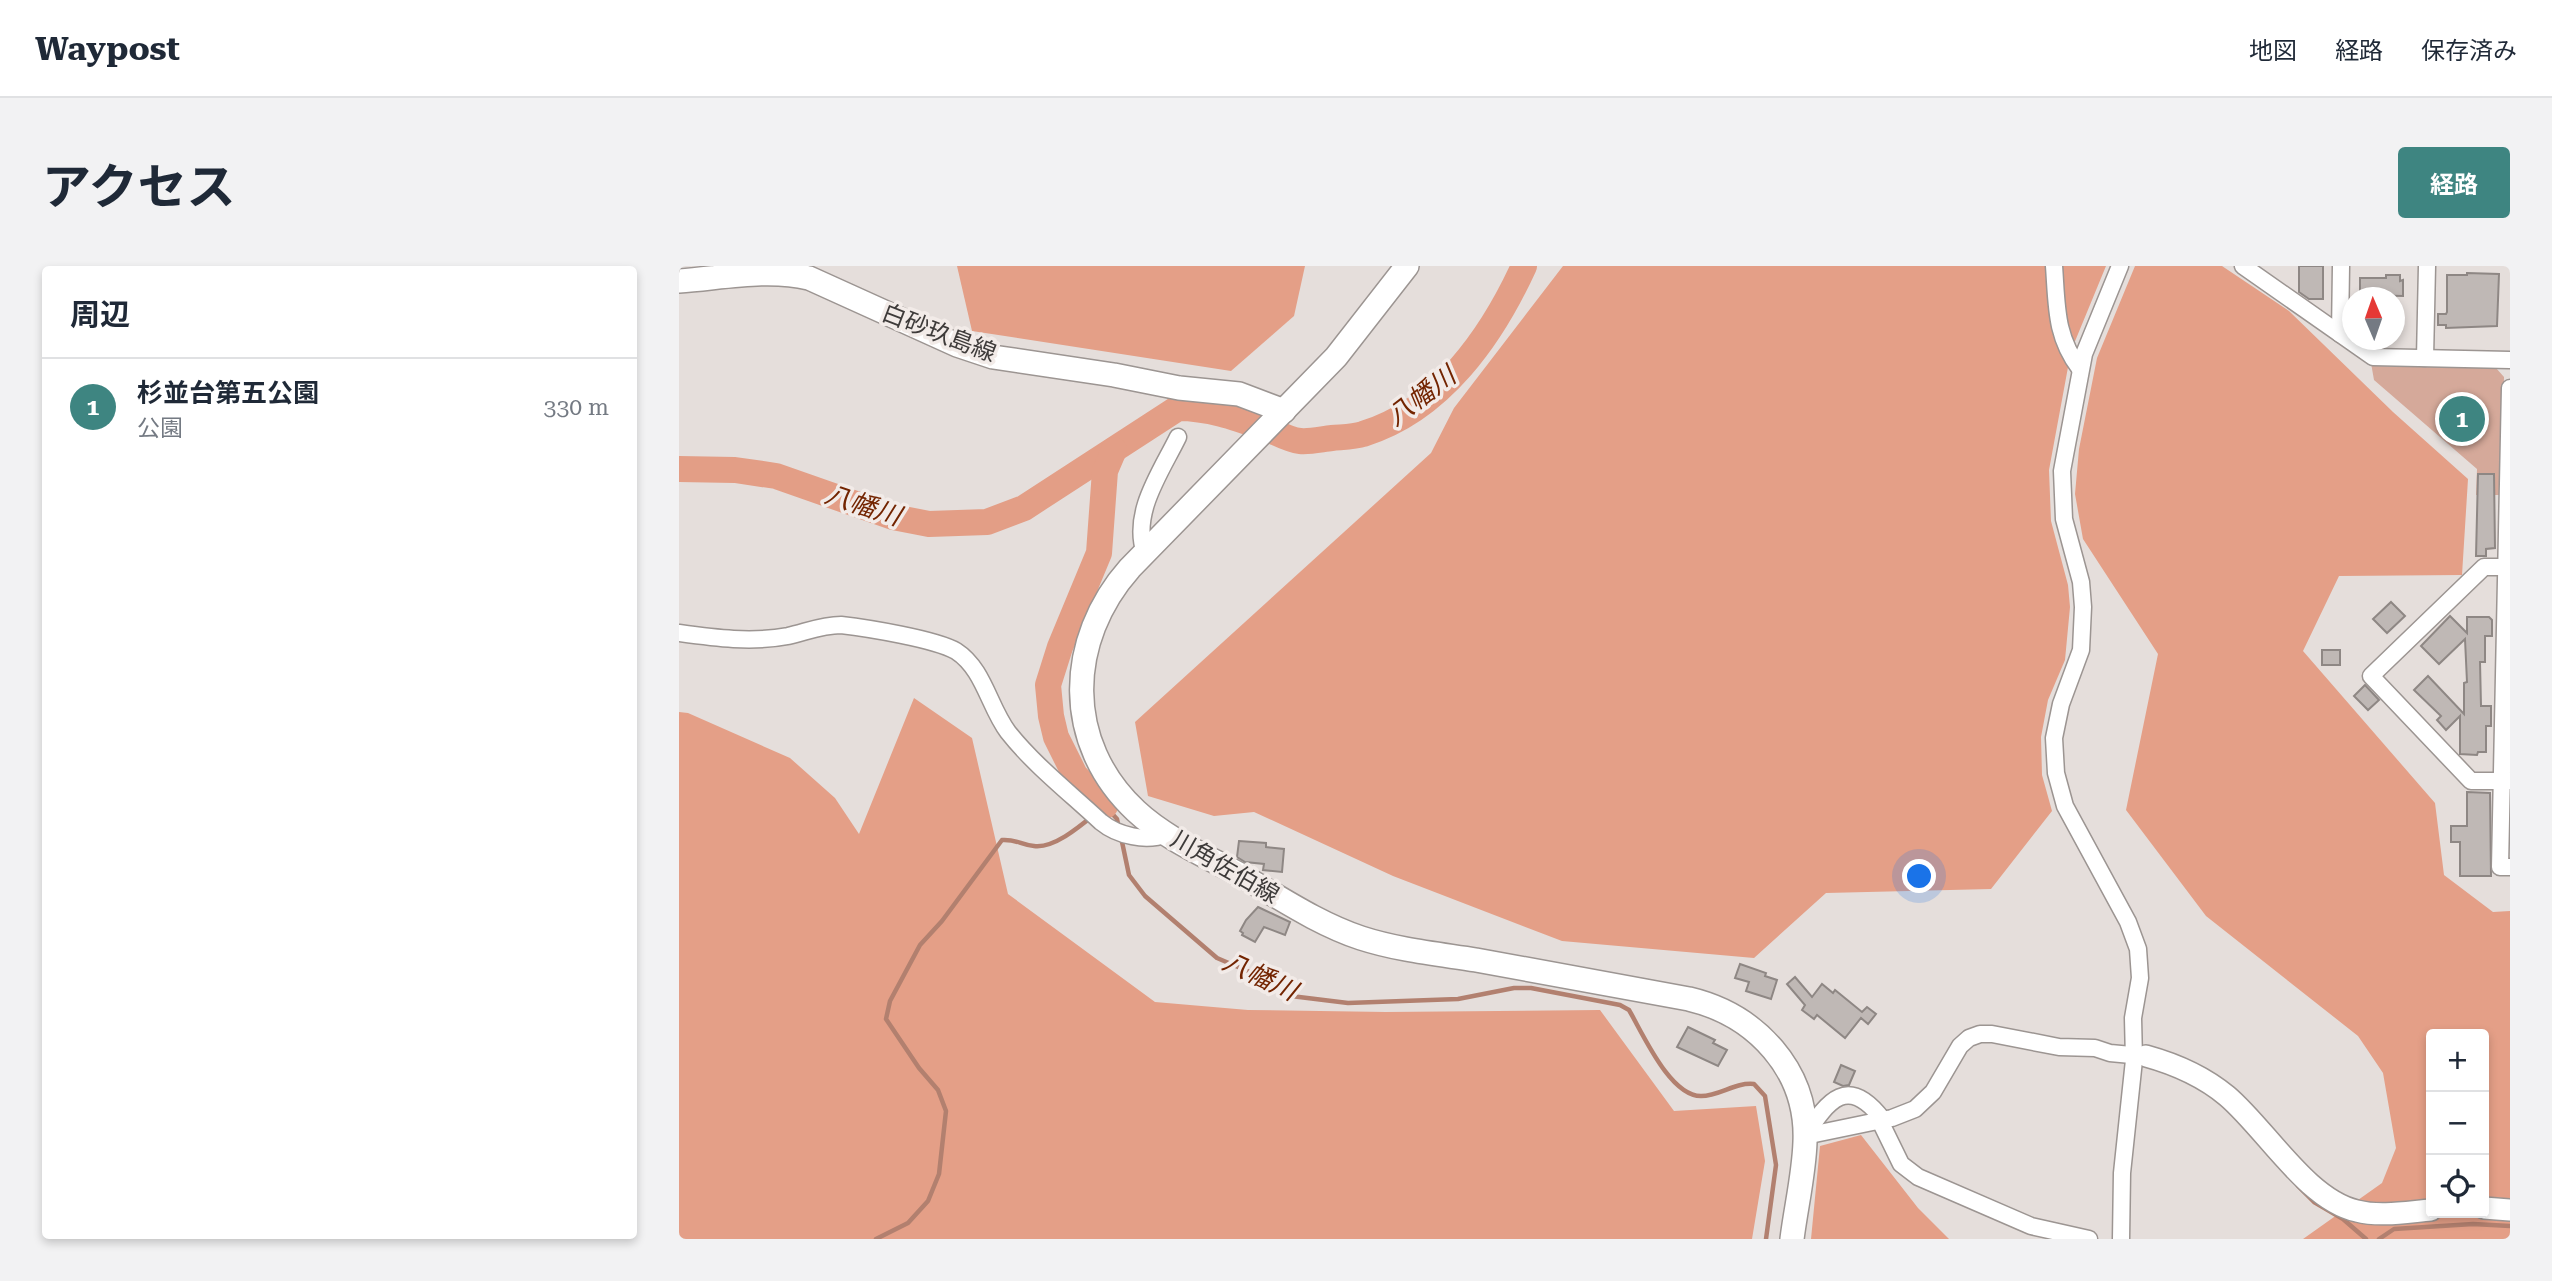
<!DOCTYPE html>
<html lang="ja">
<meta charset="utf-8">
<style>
:root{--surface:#fff;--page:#f2f2f3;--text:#1f2937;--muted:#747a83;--line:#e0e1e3;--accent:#3e8581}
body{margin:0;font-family:"Roboto Serif","Noto Sans JP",serif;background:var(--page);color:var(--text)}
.controls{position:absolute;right:21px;bottom:21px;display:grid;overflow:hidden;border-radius:7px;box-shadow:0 4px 10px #0003}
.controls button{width:63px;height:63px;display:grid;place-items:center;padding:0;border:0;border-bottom:2px solid var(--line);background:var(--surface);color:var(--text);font:35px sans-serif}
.compass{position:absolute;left:1663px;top:21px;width:63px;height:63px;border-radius:50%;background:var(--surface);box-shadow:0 4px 10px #0003;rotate:358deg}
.you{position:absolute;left:1241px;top:611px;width:24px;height:24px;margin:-18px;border:5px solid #fff;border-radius:50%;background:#1a73e8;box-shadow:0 0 0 10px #1a73e833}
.badge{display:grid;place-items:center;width:46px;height:46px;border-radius:50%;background:var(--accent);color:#fff;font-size:23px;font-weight:700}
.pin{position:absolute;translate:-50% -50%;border:4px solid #fff;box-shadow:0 2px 7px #0006}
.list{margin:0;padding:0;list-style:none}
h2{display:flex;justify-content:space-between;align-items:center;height:91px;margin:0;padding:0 28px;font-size:30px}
h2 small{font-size:23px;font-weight:400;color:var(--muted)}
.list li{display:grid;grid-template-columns:46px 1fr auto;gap:21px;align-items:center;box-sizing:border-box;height:98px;padding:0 28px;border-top:2px solid var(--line)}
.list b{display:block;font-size:26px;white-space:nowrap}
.list p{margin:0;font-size:23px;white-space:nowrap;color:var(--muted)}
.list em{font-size:23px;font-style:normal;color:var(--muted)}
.icon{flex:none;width:38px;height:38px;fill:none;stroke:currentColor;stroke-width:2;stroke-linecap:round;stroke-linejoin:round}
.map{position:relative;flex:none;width:1831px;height:973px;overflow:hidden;border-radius:7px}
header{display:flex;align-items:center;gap:42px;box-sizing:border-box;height:98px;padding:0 35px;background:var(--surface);border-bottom:2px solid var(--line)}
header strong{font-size:33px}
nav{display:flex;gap:38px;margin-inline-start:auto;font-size:24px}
.intro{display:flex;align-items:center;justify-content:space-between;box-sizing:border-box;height:168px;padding:0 42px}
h1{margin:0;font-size:49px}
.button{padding:18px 32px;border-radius:7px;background:var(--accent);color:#fff;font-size:24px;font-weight:700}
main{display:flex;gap:42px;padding:0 42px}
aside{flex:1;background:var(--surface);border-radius:7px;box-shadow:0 4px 10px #0003}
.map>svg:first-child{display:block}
.green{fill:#d5a99a}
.forest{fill:#e49f87;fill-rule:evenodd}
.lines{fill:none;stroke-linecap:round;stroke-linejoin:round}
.stream{stroke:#b2806f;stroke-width:4.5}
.river{stroke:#e39e86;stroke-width:26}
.building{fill:#bfb8b5;stroke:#8e8784;stroke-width:2}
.minor-casing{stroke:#9c9592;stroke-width:19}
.tertiary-casing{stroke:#9c9592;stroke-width:24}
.secondary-casing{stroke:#9c9592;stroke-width:26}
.minor{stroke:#fff;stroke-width:16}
.tertiary{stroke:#fff;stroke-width:21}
.secondary{stroke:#fff;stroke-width:23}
.labels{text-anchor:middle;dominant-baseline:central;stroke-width:7;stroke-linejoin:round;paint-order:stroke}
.street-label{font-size:24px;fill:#3e3b3a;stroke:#f2ebe8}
.water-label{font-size:26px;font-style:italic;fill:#732400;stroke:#f2ebe8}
</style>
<header>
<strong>Waypost</strong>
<nav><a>地図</a><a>経路</a><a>保存済み</a></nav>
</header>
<div class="intro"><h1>アクセス</h1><a class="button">経路</a></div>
<main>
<aside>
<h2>周辺<small></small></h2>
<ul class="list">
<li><span class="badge">1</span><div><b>杉並台第五公園</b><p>公園</p></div><em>330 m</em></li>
</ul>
</aside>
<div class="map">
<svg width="1831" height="973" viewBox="0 0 1831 973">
<rect width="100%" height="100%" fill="#e5dedb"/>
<path class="green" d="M1692,97l5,3 120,2 8,9 -2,118h-26l1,-26 -103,-89z"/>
<g class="forest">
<path d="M278,0h348l-11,50 -63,55 -259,-40z"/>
<path d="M884,0h543l-35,85 -22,119 2,51 17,64 2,22 -5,53 -17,40 -7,37 1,38 10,36 -61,78 -165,4 -72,65 -192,-17 -169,-65 -139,-64 -40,4 -66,-20 -13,-74 296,-269 23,-45z"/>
<path d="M1456,0h87l67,45 104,101 75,67 -6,96 -123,1 -36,75 132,152 9,72 49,37 17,-1v328h-207l79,-56 14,-35 -13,-75 -25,-37 -152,-120 -80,-106 32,-156 -75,-115 -8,-45 4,-45 18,-91zM1752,768h53v179h-53z"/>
<path d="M235,432l58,40 36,156 147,108 93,8 138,2 214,-2 74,101 82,-5 9,55 -13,78h-1073v-527l9,1 102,45 45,40 24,36z"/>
<path d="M1182,869l57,73 31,31h-138l9,-93z"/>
</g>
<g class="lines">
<g class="stream">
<path d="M442,571l8,38 16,21 72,62 35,15 39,23 57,7 110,-4 56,-11h17l89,17 9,5c14,24 41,86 72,86 19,0 34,-14 53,-12l11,12 11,69 -10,74"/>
<path d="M1619,920l16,16 29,17 23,20"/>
<path d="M197,973l32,-16 20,-22 11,-27 7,-63 -8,-21 -19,-22 -33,-49 4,-18 30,-56 22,-24 60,-81c15,-1 19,5 32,6 23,3 53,-26 71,-40l12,13 2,10"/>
<path d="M1700,973l15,-10 79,-5 37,2"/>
</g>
<g class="river">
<path d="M0,203l56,1 41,6 117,41 36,7 58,-2 37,-14 154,-100c33,0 61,11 92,22 9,4 20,10 30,11 10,1 22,-2 32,-3 10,-1 22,-1 31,-4 78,-24 129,-98 161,-168"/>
<path d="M426,540l-30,-31 -19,-38 -5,-21 -3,-31 12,-38 39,-94 6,-82 9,-21"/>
</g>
</g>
<g class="building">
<path d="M1620,0h24v33h-14l-10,-7z"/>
<path d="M1788,7l32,1 -2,52 -51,2v-3h-8v-11h8l1,-2v-37h20z"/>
<path d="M1707,9h14v6l3,-1v16l-43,-1v-17h26z"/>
<path d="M1799,208h16l1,74 -9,1v7h-10z"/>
<path d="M1712,336l14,14 -18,17 -14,-14z"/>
<path d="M1771,350l17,17v-16h22l3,3v16h-7v26h-5l1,44h10v20h-5v26h-8l-1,3 -17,-1v-38l-14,14 -9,-10 4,-4 -27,-26 14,-14 36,38v-31l3,-1 -2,-43 -26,25 -18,-18z"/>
<rect x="1643" y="384" width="18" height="15"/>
<path d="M1686,419l14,15 -11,10 -14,-14z"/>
<path d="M1788,526l23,1 1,83h-31v-34h-9v-16h16z"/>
<path d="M560,575l27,2v4l18,2 -2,23 -19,-2 1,-6 -19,-2 -8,-5z"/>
<path d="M579,641l32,15 -5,13 -21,-8 -9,15 -13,-7 1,-2 -3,-2 6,-11z"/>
<path d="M1061,698l26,9 -1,3 12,4 -6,19 -25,-8 3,-9 -14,-4z"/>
<path d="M1116,711l17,20 10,-13 11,9 2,-3 27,22 5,-5 9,7 -8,10 -7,-6 -16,20 -28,-23 -3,4 -12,-9 3,-5 -18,-21z"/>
<path d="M1009,761l27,13 -2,3 14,7 -9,16 -41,-19z"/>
<path d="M1162,799l14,6 -6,14 -6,1 -9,-4z"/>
</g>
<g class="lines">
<defs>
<g id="minor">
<path d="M1375,0c3,40 1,70 26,103"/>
<path d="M1441,0l-36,88 -22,117 2,48 17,63 2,25 -2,43 -20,54 -7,34 2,35 9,33 63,116 10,27 2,29 -7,40 1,42 -12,113 -1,66"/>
<path d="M1564,0l130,91 137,3"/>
<path d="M1661,68l1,-68"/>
<path d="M1746,92l2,-92"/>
<path d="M1831,122l-10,479h10"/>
<path d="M466,287c-14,-40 16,-81 33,-116"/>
<path d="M1827,301h-22l-113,109 100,105h39"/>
<path d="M0,367c36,5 73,10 109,3 18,-4 34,-11 53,-11 26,3 94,14 115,26 28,18 33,56 52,81 26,33 62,61 93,90 17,14 45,20 66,12"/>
<path d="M1201,855l21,43 17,13 113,49 58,13"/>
<path d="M1126,870l87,-18 23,-9 18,-17 27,-46 9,-8 11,-4h12l67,13 36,1 15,5 32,3"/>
<path d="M1126,870c23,-36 43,-62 78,-16"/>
</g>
<g id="tertiary">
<path d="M1467,790c29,8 57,20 81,40 39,33 80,104 130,115 23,6 50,1 74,-1"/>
<path d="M1805,942l26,2"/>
</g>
<g id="secondary">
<path d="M728,0l-71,91 -206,211c-64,72 -67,175 6,243 30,28 72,46 108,66 38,22 75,47 117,61 37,12 77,16 115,22 71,13 142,26 213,39 67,16 119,71 116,143 -1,32 -9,65 -13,97"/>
<path d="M0,15c43,-3 88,-13 130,-3l148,67 36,12 121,18 65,13 60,6 45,17"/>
</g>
</defs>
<use href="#minor" class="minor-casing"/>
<use href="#tertiary" class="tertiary-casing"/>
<use href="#secondary" class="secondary-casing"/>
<use href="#minor" class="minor"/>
<use href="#tertiary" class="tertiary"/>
<use href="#secondary" class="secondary"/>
</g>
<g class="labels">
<g class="street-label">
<text transform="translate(260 67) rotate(21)">白砂玖島線</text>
<text transform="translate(546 601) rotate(30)">川角佐伯線</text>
</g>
<g class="water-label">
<text transform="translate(742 130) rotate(-37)">八幡川</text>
<text transform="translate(184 239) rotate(18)">八幡川</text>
<text transform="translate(581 710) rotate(25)">八幡川</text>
</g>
</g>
</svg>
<div class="controls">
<button>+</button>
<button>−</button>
<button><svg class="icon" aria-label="locate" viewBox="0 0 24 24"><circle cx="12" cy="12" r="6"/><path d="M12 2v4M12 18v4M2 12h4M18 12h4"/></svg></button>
</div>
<svg class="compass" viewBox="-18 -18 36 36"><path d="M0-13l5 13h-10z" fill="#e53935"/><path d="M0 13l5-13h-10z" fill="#747a83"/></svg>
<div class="you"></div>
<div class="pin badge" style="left:1783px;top:153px">1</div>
</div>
</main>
